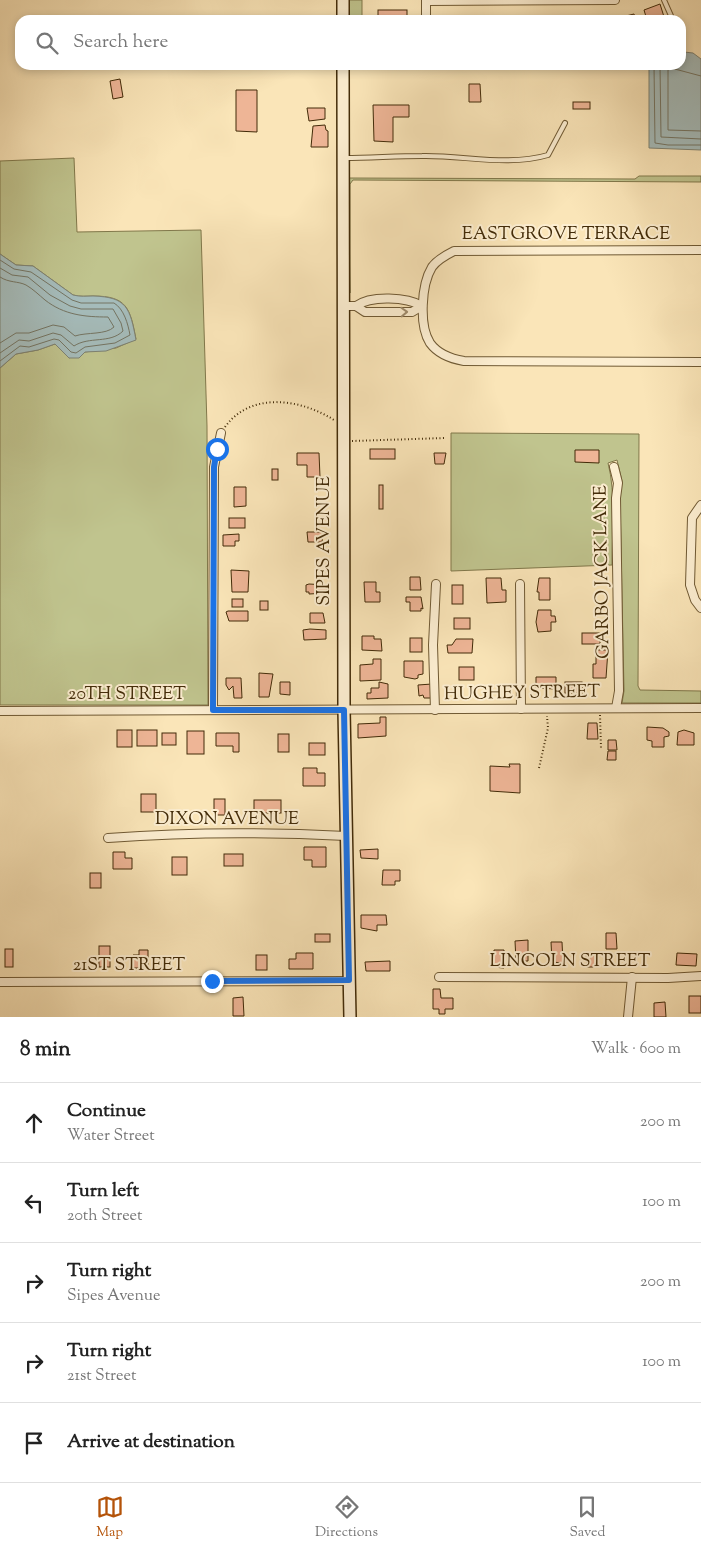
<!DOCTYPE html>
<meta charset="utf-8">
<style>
:root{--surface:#fff;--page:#f6f6f6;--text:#222;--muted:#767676;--line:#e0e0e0;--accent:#b45309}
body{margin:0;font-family:"Sorts Mill Goudy",serif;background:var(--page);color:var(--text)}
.stop{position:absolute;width:15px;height:15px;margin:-11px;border:4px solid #1a73e8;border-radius:50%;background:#fff}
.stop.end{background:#1a73e8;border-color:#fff;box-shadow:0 1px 5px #0008}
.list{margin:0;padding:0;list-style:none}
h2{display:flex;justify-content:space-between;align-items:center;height:65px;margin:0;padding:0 20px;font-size:21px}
h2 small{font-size:16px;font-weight:400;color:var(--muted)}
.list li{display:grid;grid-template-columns:32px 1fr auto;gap:15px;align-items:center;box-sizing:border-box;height:80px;padding:0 20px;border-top:1px solid var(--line)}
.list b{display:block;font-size:19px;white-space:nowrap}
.list p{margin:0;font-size:16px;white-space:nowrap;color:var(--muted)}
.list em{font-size:16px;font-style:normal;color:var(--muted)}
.icon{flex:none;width:28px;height:28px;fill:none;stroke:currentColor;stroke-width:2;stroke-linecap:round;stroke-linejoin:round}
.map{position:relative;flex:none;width:701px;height:1017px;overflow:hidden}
.search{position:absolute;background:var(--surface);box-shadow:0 2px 8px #0003;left:15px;right:15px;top:15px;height:55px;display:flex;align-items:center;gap:12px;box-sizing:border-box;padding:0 18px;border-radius:15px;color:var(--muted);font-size:19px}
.sheet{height:465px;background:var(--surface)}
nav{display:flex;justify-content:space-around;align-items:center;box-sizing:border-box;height:70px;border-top:1px solid var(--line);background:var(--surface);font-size:14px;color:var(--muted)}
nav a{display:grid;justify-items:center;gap:2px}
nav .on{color:var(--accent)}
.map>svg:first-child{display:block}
.green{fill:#c0c48e;stroke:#81784b}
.water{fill:#a5bcbb;stroke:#7d8273}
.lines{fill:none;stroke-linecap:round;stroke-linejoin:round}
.shore{stroke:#747462;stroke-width:1}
.building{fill:#eeb596;stroke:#422b08}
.lane-casing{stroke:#705a34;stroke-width:6}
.street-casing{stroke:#705a34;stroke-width:10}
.secondary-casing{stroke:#422b08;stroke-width:14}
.path{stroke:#422b08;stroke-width:2;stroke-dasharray:1 2.5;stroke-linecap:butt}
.lane{stroke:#fceed1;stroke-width:4}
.street{stroke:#fceed1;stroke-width:8}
.secondary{stroke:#fceed1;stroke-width:11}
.oneway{stroke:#9f8c6c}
.route{stroke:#1a73e8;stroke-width:6}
.labels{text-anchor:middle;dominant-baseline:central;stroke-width:4;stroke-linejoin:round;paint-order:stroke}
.street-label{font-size:18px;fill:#422b08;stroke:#fceed1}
</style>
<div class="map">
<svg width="701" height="1017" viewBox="0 0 701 1017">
<rect width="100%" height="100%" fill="#fae5b8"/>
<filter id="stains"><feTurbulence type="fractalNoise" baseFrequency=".004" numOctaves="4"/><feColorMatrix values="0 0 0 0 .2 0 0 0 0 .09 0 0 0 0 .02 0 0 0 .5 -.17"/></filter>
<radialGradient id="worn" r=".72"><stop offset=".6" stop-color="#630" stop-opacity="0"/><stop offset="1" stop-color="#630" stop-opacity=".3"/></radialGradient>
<g class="green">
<rect x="347" y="0" width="15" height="20"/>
<path d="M74,158l3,74 124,-2 6,196 1,279h-208v-337l16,-14 22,-4 17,-6 14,14 16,-6 31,-4 20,-9c-6,-31 -9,-43 -43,-43 -8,0 -12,1 -20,-1l-40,-29 -17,-1 -16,-11v-93z"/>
<path d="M639,176h62v6l-348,-2 -3,4v109l-2,-115 287,1z"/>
<path d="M451,433l188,1 -1,252 2,4 61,1v12h-79l2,-12 -4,-193 2,-17 -5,-21 -9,3c8,30 4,71 4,102l-161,6z"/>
</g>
<g class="water">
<path d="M684,52l9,1 8,6v91l-52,-2v-83h32v-12z"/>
<path d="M0,254l16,11 17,1 40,29c8,2 13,1 20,1 34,1 37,12 43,44l-30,11 -21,1 -6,6h-10l-14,-14 -17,6 -22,4 -16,14z"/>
</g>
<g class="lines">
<g class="shore">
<path d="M654,65l1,78 13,2h33"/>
<path d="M660,65l1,72 40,2"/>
<path d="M701,76l-30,-8 -3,2v60l33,1"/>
<path d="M0,260l14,9 17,3 41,28 9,3h33c10,6 14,21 16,32l-15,8 -30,4 -9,6 -5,-1 -12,-12 -5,-1 -25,8 -9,-1 -20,15"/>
<path d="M0,268l12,7 16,2 22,18 20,11 11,3h32l8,14 2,8c-13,13 -34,5 -49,15l-13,-11 -8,-2 -24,8 -10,-1 -19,13"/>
<path d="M0,277c9,6 18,4 26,8 7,4 13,10 19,15 19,15 40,17 63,17l6,10c-8,8 -27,5 -39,9l-11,-9 -11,-2 -24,8h-13l-16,10"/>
</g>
</g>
<g class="building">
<path d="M660,4l5,16h-18l-3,-10z"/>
<rect x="378" y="10" width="29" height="10"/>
<path d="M634,14l2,6h-18v-2z"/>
<path d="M120,79l3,18 -10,2 -3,-18z"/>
<path d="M469,84h11l1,18h-12z"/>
<path d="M236,90h21v42l-21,-1z"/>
<rect x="573" y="102" width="17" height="7"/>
<path d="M373,105h36v12h-16v25l-19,-1z"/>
<path d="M307,108h18v11l-16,2z"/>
<path d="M325,125l1,5 2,1v16h-17l2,-21z"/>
<rect x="370" y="449" width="25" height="10"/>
<path d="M575,450h24v13l-24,-1z"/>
<path d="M297,453h22l1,24h-13v-12h-10z"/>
<path d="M434,453h12l-2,11h-9z"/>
<rect x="272" y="469" width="6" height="11"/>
<rect x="379" y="485" width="4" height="24"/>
<path d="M234,487h12v19l-12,1z"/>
<rect x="229" y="518" width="16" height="10"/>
<path d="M307,532h16l-1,10h-14z"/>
<path d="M239,534v7h-4v5h-12v-11z"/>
<path d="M231,570l18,1 -1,21h-16z"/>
<path d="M410,577h10l1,13h-11z"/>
<path d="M486,578h15l1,12h4v12l-19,1z"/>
<path d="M539,578h11v22h-11v-8h-2z"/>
<path d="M364,582h12v10h4v10h-15z"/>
<path d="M309,584l18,1v8l-18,1v-2h-3v-7z"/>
<rect x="452" y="585" width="11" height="19"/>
<path d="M406,597h15l2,12 -2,-1v3h-11v-9h-4z"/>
<rect x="232" y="599" width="11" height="8"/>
<rect x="260" y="601" width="8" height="9"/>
<path d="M538,610h13v6h4l1,6h-5v9l-13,1 -2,-10z"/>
<path d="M228,611h20v10h-19l-3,-9z"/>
<path d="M310,613h13l2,10h-15z"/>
<rect x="454" y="618" width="16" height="11"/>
<path d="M310,629l16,1v9l-22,1 -1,-10z"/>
<rect x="582" y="633" width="18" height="11"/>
<path d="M362,636h12v3h7l1,12 -20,-1z"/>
<rect x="410" y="638" width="12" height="14"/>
<path d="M456,639h17l-1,14h-24l-1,-8h5z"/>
<path d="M596,650h12l-2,28h-13v-14h3z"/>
<path d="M373,659h8v21l-21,1v-16l13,-1z"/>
<path d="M404,661h19v13l-5,1v3l-3,1 -11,-2z"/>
<rect x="459" y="667" width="15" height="13"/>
<path d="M259,673l14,1 -4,23h-10z"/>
<path d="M536,677h20v12l-20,-1z"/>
<path d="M226,678h15l1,20h-8l-1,-12 -4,4 -3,-5z"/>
<path d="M280,682h10v13l-10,-1z"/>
<path d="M379,682l9,2v14l-21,1v-6h4v-5h8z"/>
<rect x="565" y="682" width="17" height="11"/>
<path d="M432,684l1,14h-9l-1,-3 -4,1 -1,-11z"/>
<path d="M380,717h6v19l-28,2v-14l22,-1z"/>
<path d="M588,723h9l1,16h-11z"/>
<path d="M647,727l16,1 6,4v4l-5,1v10h-12v-6l-5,-1z"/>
<rect x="117" y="730" width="15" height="17"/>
<rect x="137" y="730" width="20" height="16"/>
<path d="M684,730l10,3v12h-17l1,-13z"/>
<rect x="187" y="731" width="17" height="23"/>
<rect x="162" y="733" width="14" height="12"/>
<path d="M216,733h23v19h-6v-6h-17z"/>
<rect x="278" y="734" width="11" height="18"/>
<path d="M608,740h8l1,10h-9z"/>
<rect x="309" y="743" width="16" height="12"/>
<path d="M608,751h8v9h-9z"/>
<path d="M509,764h11v29l-30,-2v-25l20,1z"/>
<path d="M303,768h14v5h8v13h-22z"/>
<rect x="141" y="794" width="15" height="18"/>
<rect x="214" y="799" width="11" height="16"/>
<rect x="254" y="800" width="27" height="13"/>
<path d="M304,847h22v20h-14v-7h-8z"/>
<path d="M378,849v10l-17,-1 -1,-8z"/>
<path d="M113,852h12v6h7v11h-19z"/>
<rect x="224" y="854" width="19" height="12"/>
<rect x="172" y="857" width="15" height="18"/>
<path d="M383,870h17v11h-5v4h-13z"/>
<rect x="90" y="873" width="11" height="15"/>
<path d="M361,915h25l1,10h-10v6l-16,-3z"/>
<path d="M606,933h10l1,16h-11z"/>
<rect x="315" y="934" width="15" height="8"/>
<path d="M528,940v21h-12l-1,-20z"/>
<path d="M551,942h11l1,21 -11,-1z"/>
<rect x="99" y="946" width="11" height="21"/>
<rect x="5" y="949" width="8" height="18"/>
<path d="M139,950h9v18h-15v-13h6z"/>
<path d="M494,950h10v18l-11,-1z"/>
<path d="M296,953h17v16h-24v-10h7z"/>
<path d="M677,953l20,1 -1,12 -20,-1z"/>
<path d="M586,954h11v13h-10z"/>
<rect x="256" y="955" width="11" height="15"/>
<path d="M390,961v10h-24l-1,-9z"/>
<path d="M433,989h7l1,9h12v11h-8v5h-6v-5h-6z"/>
<rect x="689" y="996" width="12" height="17"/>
<path d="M243,997l1,19h-11v-18z"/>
<path d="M665,1002l1,15h-12v-14z"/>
</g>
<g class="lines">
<defs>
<g id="lane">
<path d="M664,0l8,18"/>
<path d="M345,158c25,0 51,-2 77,-2 41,-1 86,11 126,-1l17,-32"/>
</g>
<g id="street">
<path d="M426,0v20"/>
<path d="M426,1l189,-1"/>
<path d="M701,250l-247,1c-8,4 -17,9 -22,16 -11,18 -13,59 -2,76 8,11 22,16 34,18l237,1"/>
<path d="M342,306h14l9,6h47l10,-6"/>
<path d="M356,306c15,-11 51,-9 66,0"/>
<path d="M614,467l4,16 -2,15 3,193 -3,17"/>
<path d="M701,505l-9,13 -2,67 5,15 6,8"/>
<path d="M520,584l1,125"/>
<path d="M213,710l1,-243 7,-34"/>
<path d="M435,710l-2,-65 3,-61"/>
<path d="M0,711l701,-3"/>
<path d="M108,838c80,-6 158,-6 238,-2"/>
<path d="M439,977l229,1 33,-2"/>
<path d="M0,982l349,-1"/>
<path d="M628,1017l4,-40"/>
</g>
<g id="secondary">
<path d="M343,20v-20"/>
<path d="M343,65l1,645 6,307"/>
</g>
</defs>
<use href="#lane" class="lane-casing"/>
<use href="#street" class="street-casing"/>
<use href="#secondary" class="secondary-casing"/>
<g class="path">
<path d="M225,427c26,-36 76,-28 109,-7"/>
<path d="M352,441l93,-3"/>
<path d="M600,715l1,33"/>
<path d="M539,768l9,-40 -1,-12"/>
</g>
<use href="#lane" class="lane"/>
<use href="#street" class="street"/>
<use href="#secondary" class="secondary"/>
</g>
<defs><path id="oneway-chevron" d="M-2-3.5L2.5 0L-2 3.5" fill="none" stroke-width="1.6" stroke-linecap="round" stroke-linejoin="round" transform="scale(1.25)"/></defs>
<use class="oneway" href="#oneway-chevron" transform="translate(404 312) rotate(-2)"/>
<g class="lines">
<path class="route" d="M212,981l137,-1 -5,-270h-131l1,-243 3,-18"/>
</g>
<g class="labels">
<g class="street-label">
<text x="566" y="235">EASTGROVE TERRACE</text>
<text transform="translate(325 541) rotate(-90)">SIPES AVENUE</text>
<text transform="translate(603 572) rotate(-91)">GARBO JACK LANE</text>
<text transform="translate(522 694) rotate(-1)">HUGHEY STREET</text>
<text x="127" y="695">20TH STREET</text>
<text x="227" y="820">DIXON AVENUE</text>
<text x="570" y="962">LINCOLN STREET</text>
<text x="129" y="966">21ST STREET</text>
</g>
</g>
<rect width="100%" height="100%" filter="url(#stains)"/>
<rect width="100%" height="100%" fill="url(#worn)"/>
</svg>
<div class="stop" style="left:217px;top:449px"></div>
<div class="stop end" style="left:212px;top:981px"></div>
<div class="search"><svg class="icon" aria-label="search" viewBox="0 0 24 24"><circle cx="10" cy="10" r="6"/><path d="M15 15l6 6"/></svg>Search here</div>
</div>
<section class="sheet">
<h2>8 min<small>Walk · 600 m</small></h2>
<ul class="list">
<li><svg class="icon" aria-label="ahead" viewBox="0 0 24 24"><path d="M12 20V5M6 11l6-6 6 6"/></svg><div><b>Continue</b><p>Water Street</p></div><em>200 m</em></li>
<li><svg class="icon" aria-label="left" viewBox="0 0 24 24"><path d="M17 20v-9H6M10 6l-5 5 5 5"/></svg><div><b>Turn left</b><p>20th Street</p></div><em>100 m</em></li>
<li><svg class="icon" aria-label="right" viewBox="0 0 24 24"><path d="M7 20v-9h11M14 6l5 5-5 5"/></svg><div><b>Turn right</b><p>Sipes Avenue</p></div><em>200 m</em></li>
<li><svg class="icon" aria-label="right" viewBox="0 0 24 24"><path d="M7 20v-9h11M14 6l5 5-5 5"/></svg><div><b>Turn right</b><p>21st Street</p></div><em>100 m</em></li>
<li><svg class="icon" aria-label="arrive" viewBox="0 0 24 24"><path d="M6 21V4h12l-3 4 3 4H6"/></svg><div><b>Arrive at destination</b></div></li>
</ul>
</section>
<nav>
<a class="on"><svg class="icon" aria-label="map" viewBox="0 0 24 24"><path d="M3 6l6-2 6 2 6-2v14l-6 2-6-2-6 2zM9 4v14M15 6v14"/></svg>Map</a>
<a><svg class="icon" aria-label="directions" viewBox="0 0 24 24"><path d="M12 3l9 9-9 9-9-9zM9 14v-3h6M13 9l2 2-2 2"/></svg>Directions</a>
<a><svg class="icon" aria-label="saved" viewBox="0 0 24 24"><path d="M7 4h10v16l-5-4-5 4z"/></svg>Saved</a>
</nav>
